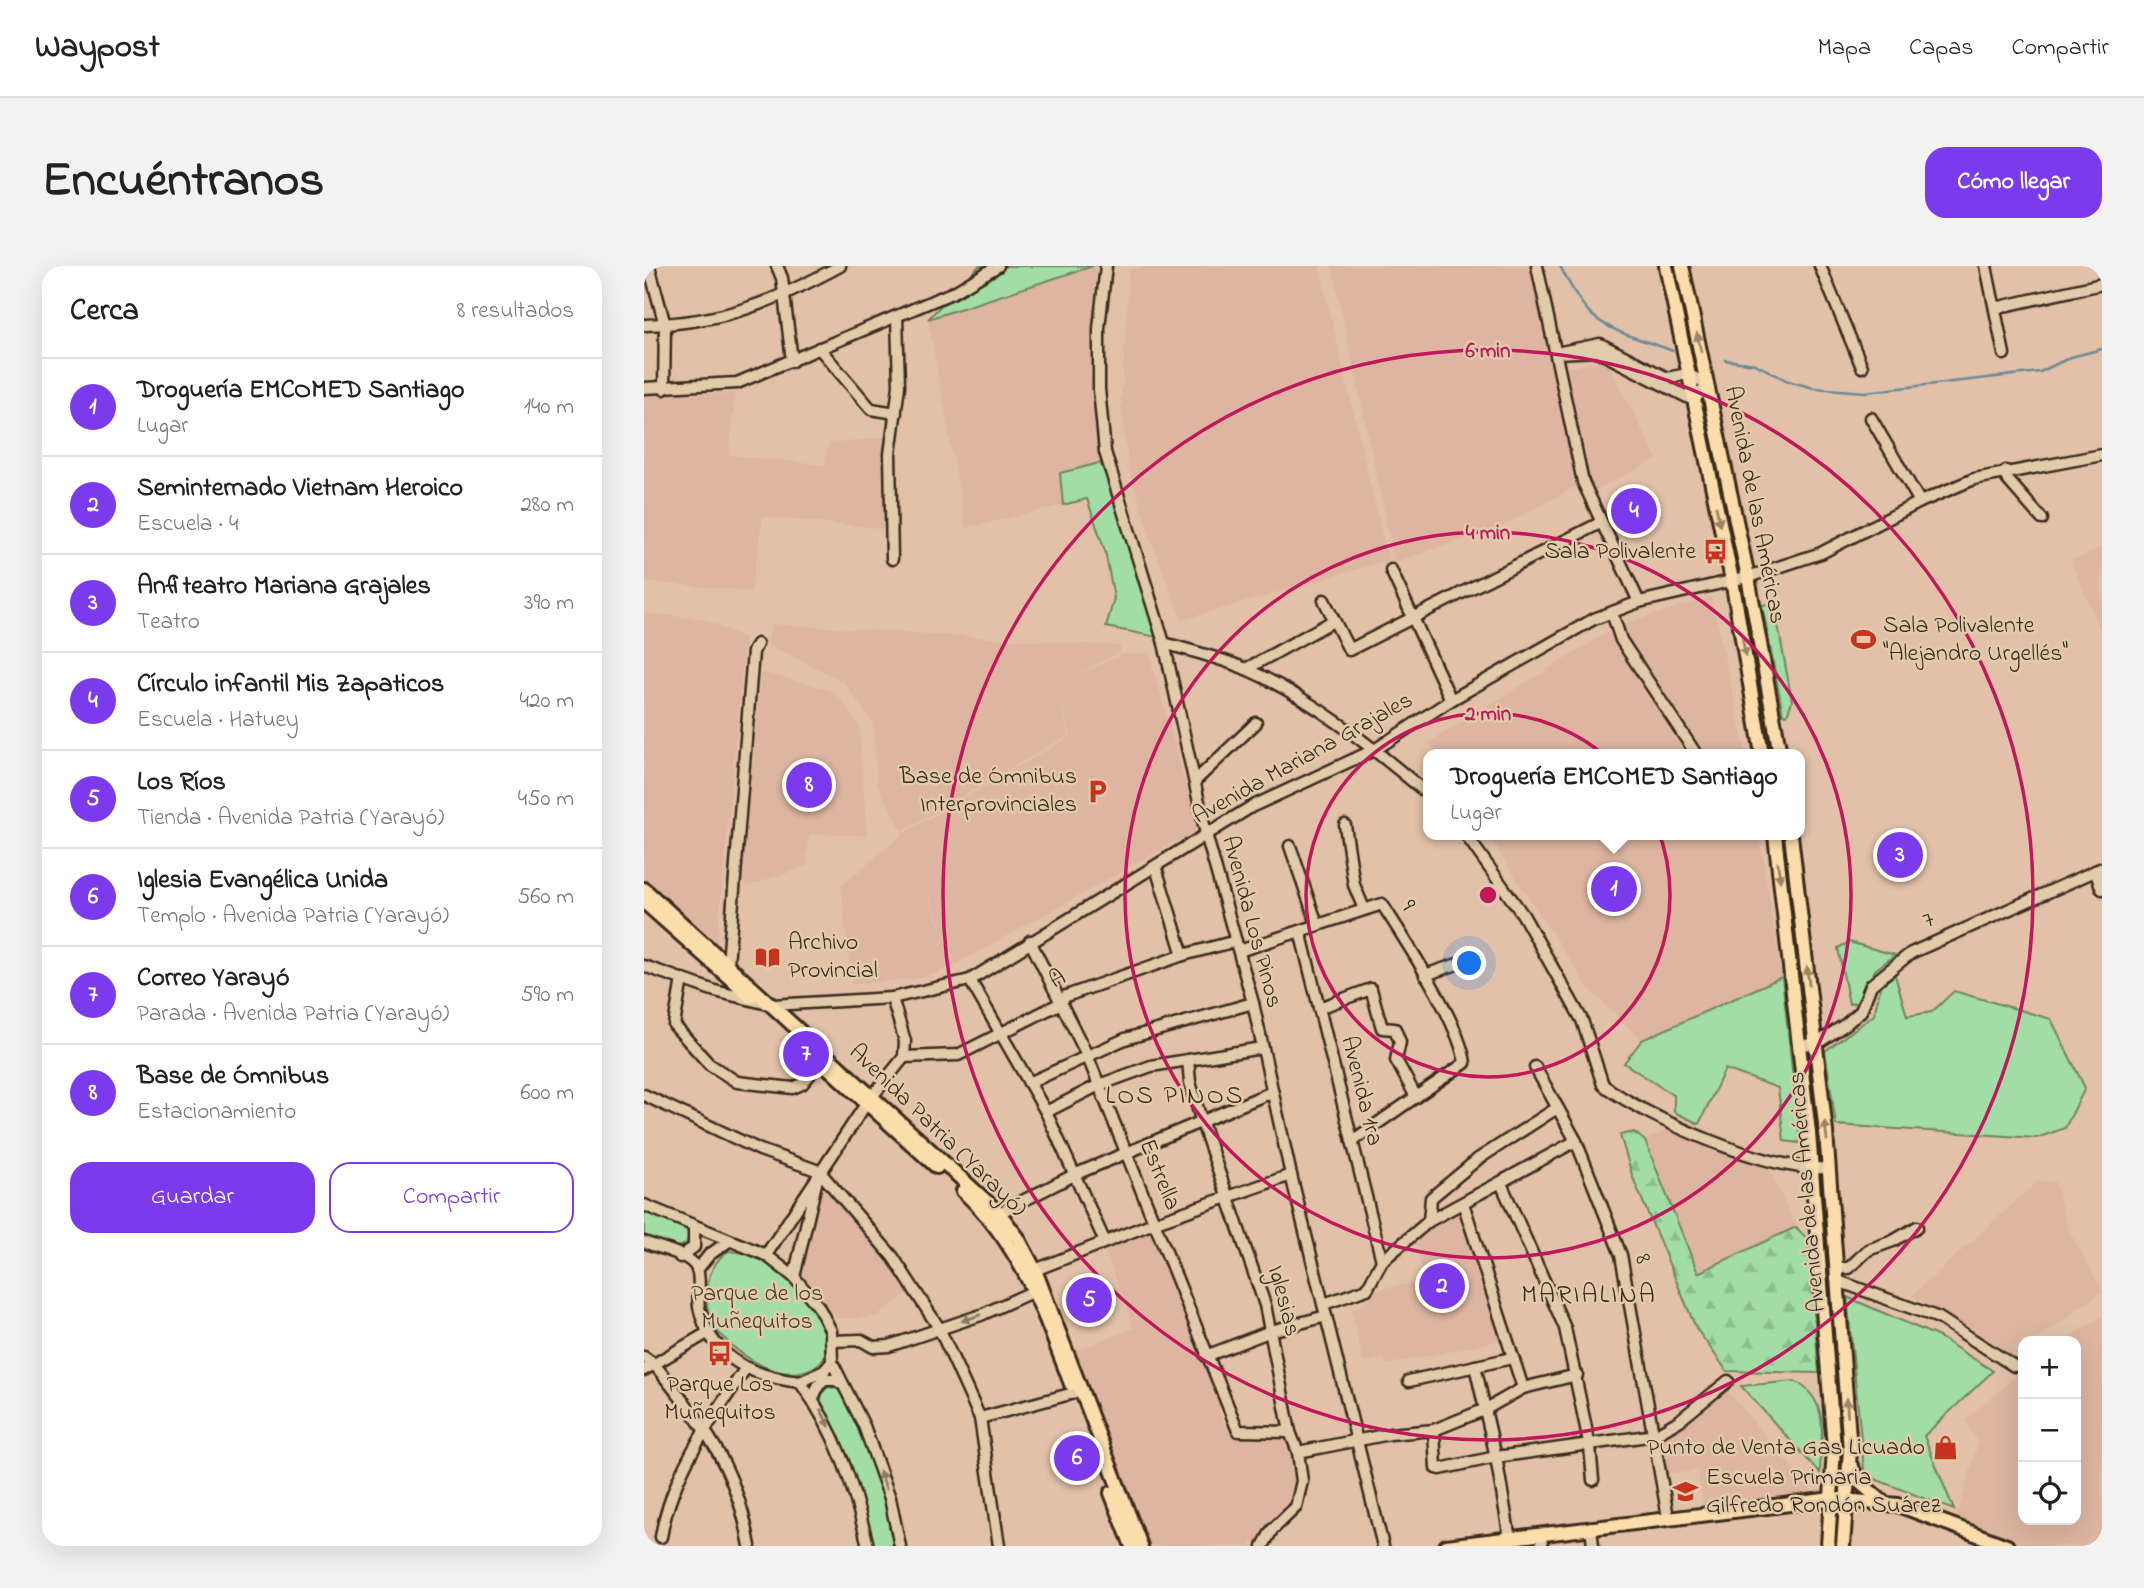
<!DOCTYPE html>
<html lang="es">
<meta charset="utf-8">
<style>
:root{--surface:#fff;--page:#f2f2f2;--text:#222;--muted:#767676;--line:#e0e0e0;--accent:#7c3aed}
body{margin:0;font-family:"Indie Flower",sans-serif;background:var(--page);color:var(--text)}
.controls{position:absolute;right:21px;bottom:21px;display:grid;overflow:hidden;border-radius:14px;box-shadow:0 7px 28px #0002}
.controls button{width:63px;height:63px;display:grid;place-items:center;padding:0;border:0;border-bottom:2px solid var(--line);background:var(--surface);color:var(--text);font:35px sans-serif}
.you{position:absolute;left:826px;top:698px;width:24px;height:24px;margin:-18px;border:5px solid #fff;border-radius:50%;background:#1a73e8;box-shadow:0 0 0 10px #1a73e833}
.badge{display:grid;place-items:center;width:46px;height:46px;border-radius:50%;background:var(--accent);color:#fff;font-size:23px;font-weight:700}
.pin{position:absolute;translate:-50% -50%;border:4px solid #fff;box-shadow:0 2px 7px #0006}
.popup{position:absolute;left:779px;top:483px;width:382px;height:91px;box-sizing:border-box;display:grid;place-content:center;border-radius:14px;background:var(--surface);filter:drop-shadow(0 2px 5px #0005);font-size:23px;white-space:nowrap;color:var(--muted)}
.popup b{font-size:26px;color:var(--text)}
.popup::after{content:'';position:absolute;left:50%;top:100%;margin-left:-14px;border:14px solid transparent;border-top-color:var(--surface)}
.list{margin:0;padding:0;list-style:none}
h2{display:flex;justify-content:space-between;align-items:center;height:91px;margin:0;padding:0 28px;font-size:30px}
h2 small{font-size:23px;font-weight:400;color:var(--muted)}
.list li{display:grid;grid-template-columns:46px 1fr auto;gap:21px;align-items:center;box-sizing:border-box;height:98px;padding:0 28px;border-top:2px solid var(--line)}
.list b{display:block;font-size:26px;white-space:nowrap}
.list p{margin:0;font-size:23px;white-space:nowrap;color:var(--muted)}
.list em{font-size:23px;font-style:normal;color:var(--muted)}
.actions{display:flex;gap:14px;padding:21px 28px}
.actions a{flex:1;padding:16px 0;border:2px solid var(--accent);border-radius:21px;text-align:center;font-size:24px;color:var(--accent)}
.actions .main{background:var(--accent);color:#fff}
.icon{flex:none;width:38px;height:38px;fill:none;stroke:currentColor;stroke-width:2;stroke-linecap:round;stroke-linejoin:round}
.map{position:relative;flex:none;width:1458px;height:1280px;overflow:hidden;border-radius:21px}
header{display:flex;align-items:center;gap:42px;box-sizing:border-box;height:98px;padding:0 35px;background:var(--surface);border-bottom:2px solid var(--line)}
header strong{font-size:33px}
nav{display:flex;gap:38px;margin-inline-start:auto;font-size:24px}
.intro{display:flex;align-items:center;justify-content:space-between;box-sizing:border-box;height:168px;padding:0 42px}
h1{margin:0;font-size:49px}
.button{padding:18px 32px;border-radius:21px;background:var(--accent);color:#fff;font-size:24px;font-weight:700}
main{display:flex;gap:42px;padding:0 42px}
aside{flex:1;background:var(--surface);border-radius:21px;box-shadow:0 7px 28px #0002}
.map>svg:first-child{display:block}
.built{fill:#ddb5a1}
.green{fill:#a1dda4;stroke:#6e8461;stroke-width:2}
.forest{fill:url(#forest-firs);stroke:#6e8461;stroke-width:2}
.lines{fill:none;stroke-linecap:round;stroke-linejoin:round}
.stream{stroke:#698a97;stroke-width:2.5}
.minor-casing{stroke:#3b2a1e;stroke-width:15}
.major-casing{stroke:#3b2a1e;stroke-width:18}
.minor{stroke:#e1cbab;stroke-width:10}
.major{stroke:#faddab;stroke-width:12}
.oneway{fill:#9a8464}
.oneway2{fill:#8e7a64}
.ring{fill:none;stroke:#c2185b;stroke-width:3.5}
.labels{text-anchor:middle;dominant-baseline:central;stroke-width:5;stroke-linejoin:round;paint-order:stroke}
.street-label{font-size:24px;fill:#3b2a1e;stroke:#e1cbab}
.poi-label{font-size:24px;fill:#3b2a1e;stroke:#e1cbab;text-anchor:end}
.park-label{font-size:24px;fill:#453c2b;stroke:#e1cbab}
.neighbourhood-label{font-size:26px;letter-spacing:2px;fill:#3b2a1e;stroke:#e1cbab}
.centre{fill:#c2185b;stroke:#e1cbab;stroke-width:3.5}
.ring-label{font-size:21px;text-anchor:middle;font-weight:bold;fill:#c2185b;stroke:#e1cbab;stroke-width:5;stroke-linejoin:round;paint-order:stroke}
</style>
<header>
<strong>Waypost</strong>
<nav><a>Mapa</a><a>Capas</a><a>Compartir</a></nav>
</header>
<div class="intro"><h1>Encuéntranos</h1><a class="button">Cómo llegar</a></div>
<main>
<aside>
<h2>Cerca<small>8 resultados</small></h2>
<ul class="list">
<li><span class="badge">1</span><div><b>Droguería EMCOMED Santiago</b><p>Lugar</p></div><em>140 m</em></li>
<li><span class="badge">2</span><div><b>Seminternado Vietnam Heroico</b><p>Escuela · 4</p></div><em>280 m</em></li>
<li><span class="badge">3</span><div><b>Anfiteatro Mariana Grajales</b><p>Teatro</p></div><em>390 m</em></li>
<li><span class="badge">4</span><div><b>Círculo infantil Mis Zapaticos</b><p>Escuela · Hatuey</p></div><em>420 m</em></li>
<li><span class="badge">5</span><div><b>Los Ríos</b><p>Tienda · Avenida Patria (Yarayó)</p></div><em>450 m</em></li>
<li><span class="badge">6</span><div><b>Iglesia Evangélica Unida</b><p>Templo · Avenida Patria (Yarayó)</p></div><em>560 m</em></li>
<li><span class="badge">7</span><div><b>Correo Yarayó</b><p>Parada · Avenida Patria (Yarayó)</p></div><em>590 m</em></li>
<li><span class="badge">8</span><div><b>Base de Ómnibus</b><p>Estacionamiento</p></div><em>600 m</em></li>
</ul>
<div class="actions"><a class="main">Guardar</a><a>Compartir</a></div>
</aside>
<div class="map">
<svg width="1458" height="1280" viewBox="0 0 1458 1280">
<defs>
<pattern id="forest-firs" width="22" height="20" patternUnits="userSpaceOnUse" patternTransform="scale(1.75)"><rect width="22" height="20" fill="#a1dda4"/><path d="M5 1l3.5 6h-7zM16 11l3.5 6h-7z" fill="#8cbe8d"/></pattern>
</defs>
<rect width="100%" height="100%" fill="#e2c1a8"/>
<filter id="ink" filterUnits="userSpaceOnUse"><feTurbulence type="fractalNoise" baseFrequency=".0143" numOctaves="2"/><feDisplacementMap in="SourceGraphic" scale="14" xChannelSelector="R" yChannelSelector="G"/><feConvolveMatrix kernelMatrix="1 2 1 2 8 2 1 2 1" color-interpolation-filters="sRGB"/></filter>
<g filter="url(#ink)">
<g class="built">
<path d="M452,0l-6,105 10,92 -40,10 3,32 -97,23 -38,-209z"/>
<path d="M504,0h171l69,294 -206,60 -32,-83 -22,-73 -7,-56 8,-138z"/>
<path d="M688,0h199l49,218 -75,41 -110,37z"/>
<path d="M959,94l6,6 48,93 -63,32 -30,-122z"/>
<path d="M0,128h91l-6,61 95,10 5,-22 62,-6 -4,92 -124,-12 -12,74 -107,-9z"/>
<path d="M1458,281v87l-31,-73z"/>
<path d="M1067,331l35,157h-309l-8,-12 191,-117z"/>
<path d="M0,347l59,6 42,19 -28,304 -73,-63z"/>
<path d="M127,358l349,22v7l-60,29 64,-28 25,-1 49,176 -242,135 -44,-110 43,112 -33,12 -71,6 -10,-98 63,-53 167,-97 -17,-52 15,51 -167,96 -25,-47 -4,-62 -30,-41 -76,-37z"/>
<path d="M117,406l70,18 11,11 17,26 8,108 -58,-1 -3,32 -57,20 -8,-3z"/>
<path d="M844,569h271l23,142 -140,63 -53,-51z"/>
<path d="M1027,862l97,40 28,59 -98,46 -53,-132z"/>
<path d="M1394,915l17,1 13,47 34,62 -66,50h-13v10l-11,8 -100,-63z"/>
<path d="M174,920l56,52 37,52 -36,27 -37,2 -38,-48z"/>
<path d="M819,946l39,128 -116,25 -1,-7 -22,5 -11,-52 11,-7 11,-14 49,-9 -6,-41 9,-12z"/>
<path d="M506,964l72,177 -4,2 10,22 59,7 10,41 -4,26 -43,41h-101l-76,-194 61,-24 -30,-81z"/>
<path d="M1458,1050v230h-75l-71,-26 22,-77 -13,-23 58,-50v150h53v-179h-15z"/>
<path d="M1084,1126l85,100 -110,14 -5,-35 -35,3 -5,-33z"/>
</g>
<g class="green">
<path d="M335,0h114l-165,53z"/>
<path d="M1061,127l38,180 -8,1 -36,-175z"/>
<path d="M456,197l8,16 49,158 -51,-10 8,-29 -9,-47 -18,-52 -24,6 -3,-32z"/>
<path d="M1101,316l30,172h-8l-30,-170z"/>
<path d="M1123,338l9,11 16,86 -5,14 -4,-1 -21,-109z"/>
<path d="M1135,569h7l25,206 -7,1z"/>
<path d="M1205,676l46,13 -20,15 -16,32 -10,2 -11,-56z"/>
<path d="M1251,709l12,41 25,-4 22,-21 97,28 34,69 -20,40 -28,10 -201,-13 -11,-74 49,-36 7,-30z"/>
<path d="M1138,711l18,166 -16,-2 -6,-53 -53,-19 -26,55 -25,-12v-16l-50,-33 18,-23z"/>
<path d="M1168,781l12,118 -8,1 -11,-118z"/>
<path d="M1181,905l20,277 -1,47 -6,-1 1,-47 -22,-275z"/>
<path d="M0,944l42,18 3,8 -3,8 -11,4 -31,-12z"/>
<path d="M85,985c16,1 32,6 46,15 14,9 44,46 51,62 5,12 1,31 -10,38 -33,20 -76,-9 -98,-34 -19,-23 -14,-67 11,-81z"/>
<path d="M1203,1031l92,40 54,34 -69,65 30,74 -77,-30 -13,-11z"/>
<path d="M1151,1115c36,20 26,56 25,92l-79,-87z"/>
<path d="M184,1121l12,2c26,51 43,101 56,157h-24l-12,-51 -39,-94 1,-8z"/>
</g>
<path class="forest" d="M990,866l11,9 53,132 98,-46 12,13 11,133 -92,-2 -31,-43 -63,-150 -13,-43z"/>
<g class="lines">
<g class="stream">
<path d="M916,0c9,17 19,37 33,50 21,18 55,25 80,35"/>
<path d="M1081,94l30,4 33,17 26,7 51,4 175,-20 31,-15 31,-8"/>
</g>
<defs>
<g id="minor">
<path d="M5,0l16,59 -1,64"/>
<path d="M133,0l5,12 10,83"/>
<path d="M462,0l-7,62v61l6,63 59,191 42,191 47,169 38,172 92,371"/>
<path d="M893,0l46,216 56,120"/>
<path d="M1176,0l42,101"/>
<path d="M1342,0l18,88"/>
<path d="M1351,42l107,-24"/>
<path d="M0,59c79,-2 127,-22 196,-59"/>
<path d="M956,78l67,34 20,-4 21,10 -13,15 -6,-1 -92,-47 -41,2z"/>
<path d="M175,82l52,61 25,4"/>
<path d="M0,122l93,-5 217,-91 44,-26"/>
<path d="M1227,152l49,84"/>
<path d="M1362,205l1,8 35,40"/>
<path d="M248,293l-2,-105 9,-68 -2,-70"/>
<path d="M747,304l60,130"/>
<path d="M680,334l25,50 251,-127"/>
<path d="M968,347l9,27 75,114"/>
<path d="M520,377c27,8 57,15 82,26 68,30 127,79 183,126"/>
<path d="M602,403l87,-48"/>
<path d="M551,515l61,-58"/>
<path d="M701,559l9,60 10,24"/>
<path d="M822,569l57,80 59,105 21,65c48,35 168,88 226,83"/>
<path d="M646,580l27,78"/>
<path d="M512,602l27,87"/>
<path d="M1451,605l7,18"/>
<path d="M656,665l82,330"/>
<path d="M386,675l57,114 151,376 52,1"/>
<path d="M595,685l143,-47c24,37 77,118 83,159l-113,78"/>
<path d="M84,698l25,-312 4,-8"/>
<path d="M0,700l71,25 57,14 120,-7 78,-18 281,-173 125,-58 75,-49 143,-81 45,-17 109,-25 73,-24 99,-51 54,-23 128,-24"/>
<path d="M781,709l44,-15"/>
<path d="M38,713l-8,46 35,39 28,18 56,6 9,-4 19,-23"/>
<path d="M326,714l76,132 59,130"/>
<path d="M675,742l52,-19 11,39 13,1 5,13 -4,18 20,37"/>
<path d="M1156,779l16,-1 30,-20 15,-13 10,-26 40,-32 191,-85"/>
<path d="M260,791l54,-2 101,-51 7,-8 117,-41 53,-14"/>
<path d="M544,794l2,22 12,41 63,182 25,127 8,20 4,29 -6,26 -24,23 -9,16"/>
<path d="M891,801l41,74 45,114 47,262"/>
<path d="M385,817l96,-44 128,-36"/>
<path d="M0,829l116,55 59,21 74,86 46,71 41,90 19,128"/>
<path d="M402,846l53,-27 52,-19 111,-18"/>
<path d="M857,917l64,145 25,119 3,33"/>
<path d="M819,937l60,185"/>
<path d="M0,939l122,50 28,22 24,29 13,25 1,31 32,64 26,72 10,48"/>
<path d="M355,947l77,-39 196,-82"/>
<path d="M785,955l2,-23 47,-39 79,-51"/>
<path d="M0,976c14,6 47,12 53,27 4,10 0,27 2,38 11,51 55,70 101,75 37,50 54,105 68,164"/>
<path d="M122,989l100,-151 38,-47 1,-16 -13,-43"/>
<path d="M36,991l14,-10v-20"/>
<path d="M1193,1002h12l19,-18 25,-9 24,-14"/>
<path d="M53,1004l12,-15 20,-14"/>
<path d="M391,1004l121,-48 135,-47"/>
<path d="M150,1011l23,-98"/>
<path d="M1194,1015l101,37 75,48"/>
<path d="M680,1038l43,-15 15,-28 47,-40 147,-80"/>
<path d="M187,1075l30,-1 12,7 16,-1 92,-31 53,-24"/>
<path d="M562,1090l65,-25 55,-15"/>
<path d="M0,1091l10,7c50,62 82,101 96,182"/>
<path d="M831,1100l21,91 14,82"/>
<path d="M0,1104l65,-38"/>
<path d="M765,1115l103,-23"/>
<path d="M156,1116l24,-11 8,-9"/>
<path d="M169,1133l5,-13 7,-6h11l7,5"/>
<path d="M336,1152l94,-25"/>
<path d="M790,1164l2,38 4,1 56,-12 159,-22 25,-15 48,-39"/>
<path d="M654,1186l92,-18 44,-4 52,-21 37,-21 54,-13"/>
<path d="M947,1261l2,19"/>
<path d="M897,1268l1,12"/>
<path d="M17,1271c10,-62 49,-116 84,-168"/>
</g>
<g id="major">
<path d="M1022,0l66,314 30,174"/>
<path d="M1038,0l66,311 32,177"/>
<path d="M1131,569l34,298 25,315 -6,98"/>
<path d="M1147,569l35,297 24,318 -7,96"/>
<path d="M0,623l355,324 19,25 17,32 106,276"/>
<path d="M0,636l107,95"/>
<path d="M167,786l126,115"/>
<path d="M319,925c59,55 80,120 108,193"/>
<path d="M1208,1201l6,14 25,21"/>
<path d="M467,1227l21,53"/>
<path d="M802,1280l386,-47 66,6 109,41"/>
</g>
</defs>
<use href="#minor" class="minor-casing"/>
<use href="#major" class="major-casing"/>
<use href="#minor" class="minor"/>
<use href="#major" class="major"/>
</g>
<defs><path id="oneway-solid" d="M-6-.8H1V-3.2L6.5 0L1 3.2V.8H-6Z" transform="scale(1.75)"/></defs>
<g class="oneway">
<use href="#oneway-solid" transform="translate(1055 76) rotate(-103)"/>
<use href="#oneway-solid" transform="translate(1074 250) rotate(78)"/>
<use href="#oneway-solid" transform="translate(1100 381) rotate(80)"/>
<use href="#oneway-solid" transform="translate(1135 606) rotate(83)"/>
<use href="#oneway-solid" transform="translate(1164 710) rotate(-97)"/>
<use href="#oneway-solid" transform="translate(1182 865) rotate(-96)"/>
<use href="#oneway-solid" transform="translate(1203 1141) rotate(-94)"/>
</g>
<g class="oneway2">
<use href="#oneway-solid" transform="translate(327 1052) rotate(161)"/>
<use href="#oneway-solid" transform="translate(181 1152) rotate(63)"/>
<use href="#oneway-solid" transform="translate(239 1214) rotate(-110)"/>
</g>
</g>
<g class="ring">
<circle cx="844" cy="629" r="182"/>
<circle cx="844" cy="629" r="363"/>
<circle cx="844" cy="629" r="545"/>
</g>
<defs>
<symbol id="bus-bare" viewBox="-9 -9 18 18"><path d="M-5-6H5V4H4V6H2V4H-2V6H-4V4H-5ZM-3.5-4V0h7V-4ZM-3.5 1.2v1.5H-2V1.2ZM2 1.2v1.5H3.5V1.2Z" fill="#c8321e" stroke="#e1cbab" stroke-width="2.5" paint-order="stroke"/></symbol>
<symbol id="stadium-bare" viewBox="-9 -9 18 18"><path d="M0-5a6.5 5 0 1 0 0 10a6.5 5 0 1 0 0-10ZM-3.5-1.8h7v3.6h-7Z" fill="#c8321e" stroke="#e1cbab" stroke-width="2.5" paint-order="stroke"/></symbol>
<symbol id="parking-bare" viewBox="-9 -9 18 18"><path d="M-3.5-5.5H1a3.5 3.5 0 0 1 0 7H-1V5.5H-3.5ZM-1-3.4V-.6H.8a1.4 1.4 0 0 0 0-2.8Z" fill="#c8321e" stroke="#e1cbab" stroke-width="2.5" paint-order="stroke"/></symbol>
<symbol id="library-bare" viewBox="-9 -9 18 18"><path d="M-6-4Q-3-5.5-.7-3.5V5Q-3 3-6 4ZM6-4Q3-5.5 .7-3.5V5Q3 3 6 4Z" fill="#c8321e" stroke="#e1cbab" stroke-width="2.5" paint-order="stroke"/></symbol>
<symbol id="shop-bare" viewBox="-9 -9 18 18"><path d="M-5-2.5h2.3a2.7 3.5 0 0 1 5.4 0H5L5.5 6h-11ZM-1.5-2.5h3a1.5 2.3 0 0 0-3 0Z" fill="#c8321e" stroke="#e1cbab" stroke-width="2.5" paint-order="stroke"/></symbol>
<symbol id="school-bare" viewBox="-9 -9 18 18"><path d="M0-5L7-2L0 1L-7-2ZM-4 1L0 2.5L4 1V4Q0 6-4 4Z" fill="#c8321e" stroke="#e1cbab" stroke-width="2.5" paint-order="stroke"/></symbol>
</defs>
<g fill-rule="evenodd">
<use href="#bus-bare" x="1054" y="268" width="35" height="35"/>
<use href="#stadium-bare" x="1202" y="356" width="35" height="35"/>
<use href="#parking-bare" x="436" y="508" width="35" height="35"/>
<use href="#library-bare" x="106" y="674" width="35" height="35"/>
<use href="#bus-bare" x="58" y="1070" width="35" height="35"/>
<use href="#shop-bare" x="1284" y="1164" width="35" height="35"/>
<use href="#school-bare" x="1024" y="1208" width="35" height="35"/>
</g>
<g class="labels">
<g class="street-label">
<text transform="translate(1110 239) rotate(79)">Avenida de las Américas</text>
<text transform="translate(659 493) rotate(-29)">Avenida Mariana Grajales</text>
<text transform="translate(763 640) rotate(58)">9</text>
<text transform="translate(1285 655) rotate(-23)">7</text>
<text transform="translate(607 656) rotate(75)">Avenida Los Pinos</text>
<text transform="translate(414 714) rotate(-28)">A</text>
<text transform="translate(717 825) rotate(76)">Avenida 1ra</text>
<text transform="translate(293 865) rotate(44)">Avenida Patria (Yarayó)</text>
<text transform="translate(515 909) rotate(68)">Estrella</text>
<text transform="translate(1164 926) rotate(-95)">Avenida de las Américas</text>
<text transform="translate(998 993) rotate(76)">8</text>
<text transform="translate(639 1035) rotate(75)">Iglesias</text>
</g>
<g class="poi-label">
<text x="1052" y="286">Sala Polivalente</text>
<text x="1239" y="360" text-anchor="start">Sala Polivalente<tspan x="1239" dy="28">"Alejandro Urgellés"</tspan></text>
<text x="433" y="511">Base de Ómnibus<tspan x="433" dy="28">Interprovinciales</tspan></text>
<text x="144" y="677" text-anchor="start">Archivo<tspan x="144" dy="28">Provincial</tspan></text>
<text x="76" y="1119" text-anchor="middle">Parque Los<tspan x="76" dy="28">Muñequitos</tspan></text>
<text x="1281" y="1182">Punto de Venta Gas Licuado</text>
<text x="1062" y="1212" text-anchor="start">Escuela Primaria<tspan x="1062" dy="28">Gilfredo Rondón Suárez</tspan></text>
</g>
<g class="park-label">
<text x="113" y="1028">Parque de los<tspan x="113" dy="28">Muñequitos</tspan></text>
</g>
<g class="neighbourhood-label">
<text x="531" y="831">LOS PINOS</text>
<text x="945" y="1030">MARIALINA</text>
</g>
</g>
<circle cx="844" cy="629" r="10" class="centre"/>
<g class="ring-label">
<text x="844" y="91">6 min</text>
<text x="844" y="273">4 min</text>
<text x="844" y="454">2 min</text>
</g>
</svg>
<div class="controls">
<button>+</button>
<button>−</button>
<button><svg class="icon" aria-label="locate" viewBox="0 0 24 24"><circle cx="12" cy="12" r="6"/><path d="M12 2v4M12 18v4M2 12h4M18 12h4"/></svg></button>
</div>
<div class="you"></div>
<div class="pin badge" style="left:970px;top:623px">1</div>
<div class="popup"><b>Droguería EMCOMED Santiago</b>Lugar</div>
<div class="pin badge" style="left:798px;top:1020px">2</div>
<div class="pin badge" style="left:1256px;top:589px">3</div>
<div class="pin badge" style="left:990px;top:245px">4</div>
<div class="pin badge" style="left:445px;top:1034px">5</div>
<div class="pin badge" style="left:433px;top:1192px">6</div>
<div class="pin badge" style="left:162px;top:788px">7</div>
<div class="pin badge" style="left:165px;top:519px">8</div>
</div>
</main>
